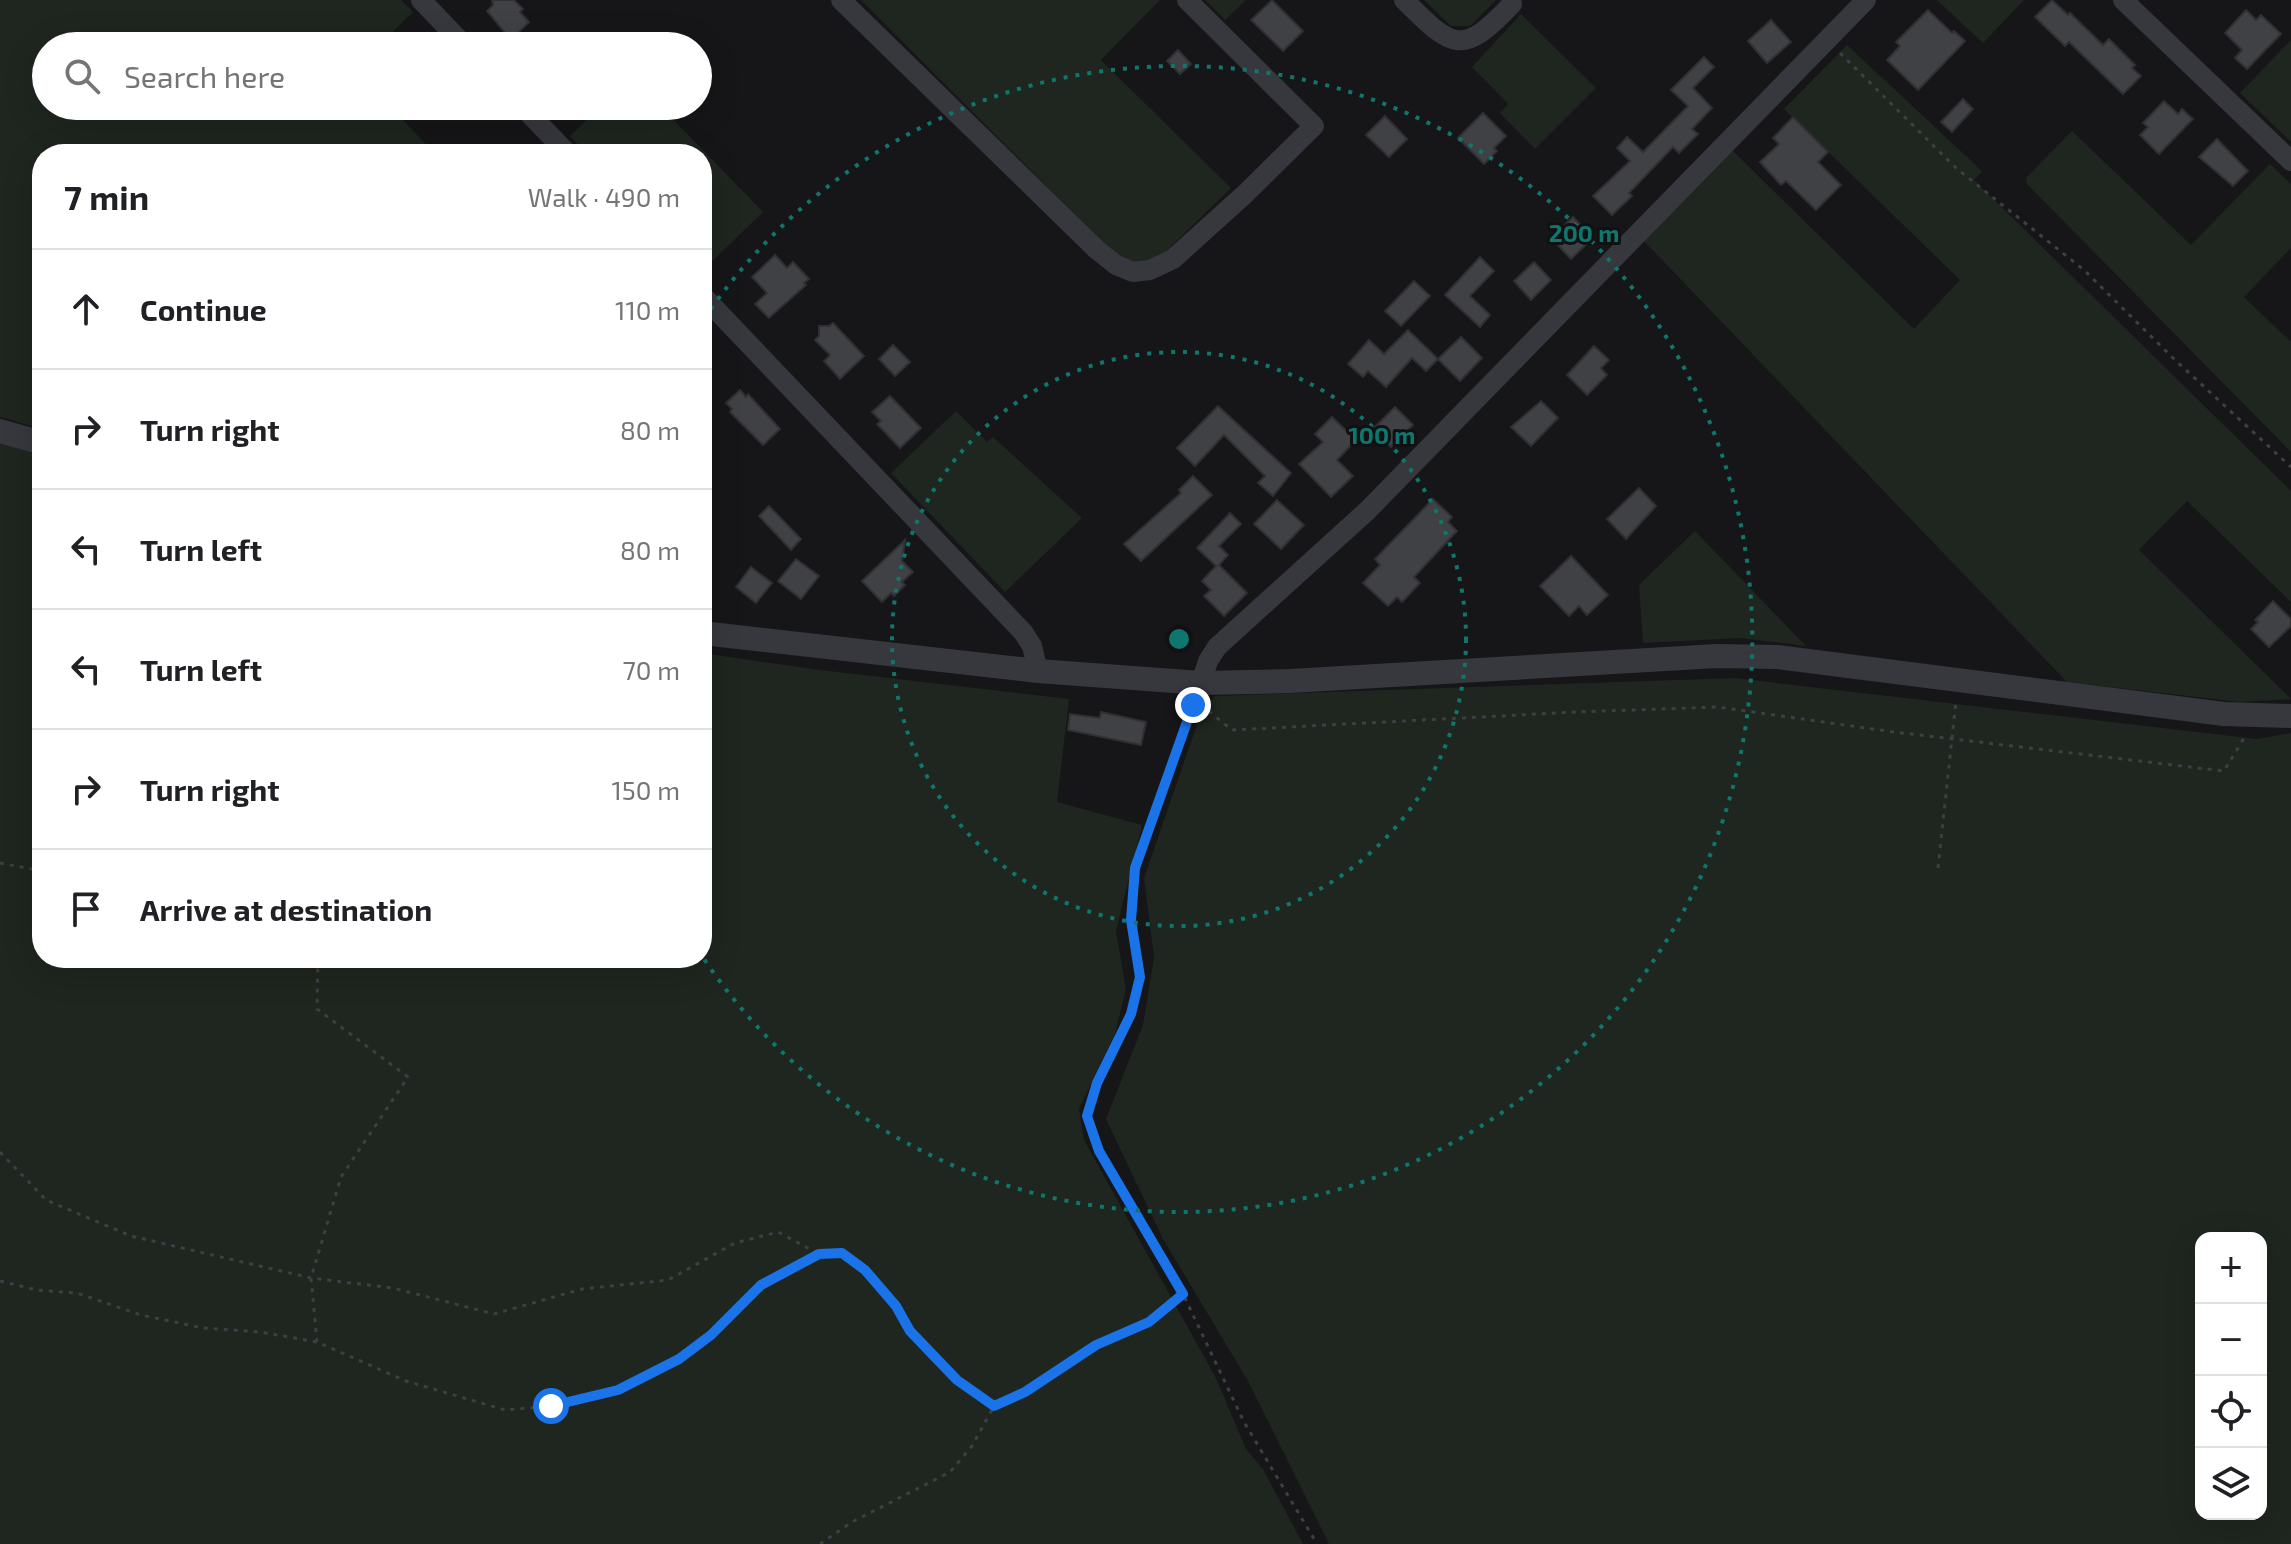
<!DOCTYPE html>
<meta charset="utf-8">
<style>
:root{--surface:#fff;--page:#f6f6f6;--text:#202124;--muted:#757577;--line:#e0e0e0}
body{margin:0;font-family:"Exo 2",sans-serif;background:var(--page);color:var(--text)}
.controls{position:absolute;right:24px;bottom:24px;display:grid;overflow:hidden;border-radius:16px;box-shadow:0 8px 32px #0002}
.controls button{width:72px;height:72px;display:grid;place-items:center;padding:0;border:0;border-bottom:2px solid var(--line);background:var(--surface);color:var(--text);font:40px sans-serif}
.stop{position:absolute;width:24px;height:24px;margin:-18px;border:6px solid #1a73e8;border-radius:50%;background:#fff}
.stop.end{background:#1a73e8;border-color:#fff;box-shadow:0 2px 8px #0008}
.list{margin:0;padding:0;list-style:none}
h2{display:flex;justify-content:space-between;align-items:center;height:104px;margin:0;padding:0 32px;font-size:34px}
h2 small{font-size:26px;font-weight:400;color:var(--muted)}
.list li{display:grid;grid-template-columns:52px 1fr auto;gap:24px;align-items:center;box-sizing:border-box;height:120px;padding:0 32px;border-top:2px solid var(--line)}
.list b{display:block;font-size:30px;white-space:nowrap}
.list em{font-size:26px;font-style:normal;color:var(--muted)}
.icon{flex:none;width:44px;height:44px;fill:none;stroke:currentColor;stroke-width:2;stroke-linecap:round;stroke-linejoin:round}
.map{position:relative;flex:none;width:2291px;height:1544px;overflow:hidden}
.search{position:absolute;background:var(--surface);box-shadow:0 8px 32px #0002;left:32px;top:32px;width:680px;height:88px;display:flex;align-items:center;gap:20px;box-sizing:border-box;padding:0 28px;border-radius:44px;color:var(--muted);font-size:30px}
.panel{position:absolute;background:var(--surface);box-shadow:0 8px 32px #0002;left:32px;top:144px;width:680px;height:824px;border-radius:32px}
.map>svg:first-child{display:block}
.green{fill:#1e261f;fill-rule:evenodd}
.building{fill:#404145;stroke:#303034;stroke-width:2}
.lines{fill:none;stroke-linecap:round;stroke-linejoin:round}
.path{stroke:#3d3f44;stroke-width:3;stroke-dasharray:4 6;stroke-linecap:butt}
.minor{stroke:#37383d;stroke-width:20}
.tertiary{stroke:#37383d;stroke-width:24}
.route{stroke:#1a73e8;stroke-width:10}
.ring{fill:none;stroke:#0f766e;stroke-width:4;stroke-dasharray:4 8}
.centre{fill:#0f766e;stroke:#111113;stroke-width:4}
.ring-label{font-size:24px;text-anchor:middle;font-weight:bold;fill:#0f766e;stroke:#111113;stroke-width:6;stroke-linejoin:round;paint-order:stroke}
</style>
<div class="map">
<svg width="2291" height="1544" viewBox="0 0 2291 1544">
<rect width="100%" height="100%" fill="#161618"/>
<g class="green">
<path d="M0,0h401l12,12 -35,34h-332v60h344l45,48h-393v275l-42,-12z"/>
<path d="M861,0h299l-59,60 130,128 -80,78 -29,-4z"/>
<path d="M1205,0h41l-21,20z"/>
<path d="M1424,0h72l-26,26h-19z"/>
<path d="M1937,0h87l-41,43z"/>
<path d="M1521,14l75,74 -61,61 -35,-36 8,-9 -36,-37z"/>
<path d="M2291,40v102l-51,-49z"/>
<path d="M1847,45l135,126 -8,9 317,311v111l-104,-101 -48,49 152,149 -51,3 -173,-20 -424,-442 89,-90 182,179 46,-49 -176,-171z"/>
<path d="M601,106h59l103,106 -61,59v-117h-115l-17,-18z"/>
<path d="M2072,131l119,114 79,-81 21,20v64l-47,49 47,45v110l-264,-268 -1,-6z"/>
<path d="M956,411l31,31 6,-5 89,81 -77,74 -114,-119z"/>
<path d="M0,443l42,13v502h660v-305l118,17 249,29 -12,103 85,23 -26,106 10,58 -11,45 -36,75 5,31 132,238 30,71 17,20 40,75h-1303z"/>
<path d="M1695,531l111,115 -66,-8 -97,5 -4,-58z"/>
<path d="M1734,678l523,61 34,-6v811h-962l-81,-163 -85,-142 -57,-120 37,-94 11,-68 -10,-79 58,-168 13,-14zM2261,1238v276h-60v-276z"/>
</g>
<g class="building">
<path d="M492,0h22l9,9 -3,3 9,10 -18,18 -24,-29 6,-6z"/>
<path d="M1272,0l31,31 -20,20 -32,-31z"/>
<path d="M2052,0l16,15 2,-2 33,32 6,-6 26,26 -3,3 9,8 -18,18 -54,-52 -4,4 -30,-29z"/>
<path d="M1928,10l24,23 2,-2 11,10 -47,49 -31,-30 13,-14 -4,-4z"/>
<path d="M2246,10l10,10 5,-5 20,19 -34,35 -12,-11 7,-8 -17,-17z"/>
<path d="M1771,20l20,22 -24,21 -19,-22z"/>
<path d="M1178,50l13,14 -11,10 -13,-13z"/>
<path d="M1704,57l10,10 -21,21 19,20 -20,21 6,5 -19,19 -6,-6 -44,46 3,3 -20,19 -19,-19 37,-35 -13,-13 10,-11 16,15 45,-46 -17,-16z"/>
<path d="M1963,99l10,10 -21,23 -11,-10z"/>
<path d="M2164,101l14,13 4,-5 11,10 -34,35 -19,-19 8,-8 -5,-4z"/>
<path d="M1483,113l23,23 -12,12 3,3 -13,13 -26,-26z"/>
<path d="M1385,116l22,23 -18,18 -23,-22z"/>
<path d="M1793,117l35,35 -10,10 23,23 -25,25 -30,-29 -5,4 -21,-23 19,-18 -6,-6z"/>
<path d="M2217,139l31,32 -15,15 -34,-29z"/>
<path d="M1573,217l20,21 -22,21 -20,-21z"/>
<path d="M775,255l12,13 6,-6 16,17 -5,4 2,2 -37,33 -14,-14 12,-11 -15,-16z"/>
<path d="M1480,257l14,14 -24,25 20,19 -10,12 -35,-32z"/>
<path d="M1534,262l17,18 -20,20 -17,-19z"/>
<path d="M1414,281l16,15 -29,30 -16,-15z"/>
<path d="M833,323l31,33 -24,23 -16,-18 6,-6 -15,-15 4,-4v-10h10z"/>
<path d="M1408,330l30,29 -12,12 -14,-13 -26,29 -18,-16 -5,6 -15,-13 21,-24 15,14z"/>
<path d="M1461,337l21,21 -22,23 -22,-22z"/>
<path d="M893,345l17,17 -15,14 -16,-17z"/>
<path d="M1594,346l15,14 -8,8 6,7 -20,20 -20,-20z"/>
<path d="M740,390l6,7 2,-3 32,35 -17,16 -33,-33 2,-3 -6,-6z"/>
<path d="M890,396l31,32 -21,20 -23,-24 4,-3 -9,-9z"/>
<path d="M1541,401l17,17 -27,28 -20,-19z"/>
<path d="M1218,406l73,67 -18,23 -15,-13 7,-7 -41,-41 -29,31 -18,-18z"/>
<path d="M1395,407l18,18 -22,22 -18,-18z"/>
<path d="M1332,417l24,23 -19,20 16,16 -22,21 -32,-33 24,-22 -8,-8z"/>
<path d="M1193,476l19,19 -71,66 -17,-17 57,-51 -2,-3z"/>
<path d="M1639,488l17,18 -30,33 -19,-20z"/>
<path d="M1433,499l19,18 -4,5 9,9 -43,46 6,6 -18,19 -5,-5 -9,9 -25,-23 17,-18 -5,-6z"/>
<path d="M1277,500l27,25 -23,24 -27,-25z"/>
<path d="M769,506l32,33 -10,11 -32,-34z"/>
<path d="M1230,513l11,11 -22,22 9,9 -9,10 28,28 -23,23 -20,-20 7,-6 -9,-9 14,-15 -19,-18z"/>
<path d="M905,540l-3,21 11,11 -11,10 3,3 -11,11 -3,-3 -9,9 -20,-21z"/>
<path d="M1571,556l37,39 -21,20 -8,-9 -10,10 -29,-30z"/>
<path d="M796,559l23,17 -18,23 -23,-18z"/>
<path d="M751,567l21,16 -16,20 -20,-16z"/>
<path d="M2273,601l18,18v7l-22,21 -18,-18 7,-7 -3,-2z"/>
<path d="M1101,712l45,10 -5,23 -73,-15 2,-16 30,4z"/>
</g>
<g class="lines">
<g class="path">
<path d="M1840,53l116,115 128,102 90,89 117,108"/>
<path d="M1193,704l-58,164 -4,52 9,57 -9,37 -34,69 -10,33 12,35 84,143 61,128 73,122"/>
<path d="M1201,705l31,25 344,-18 142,-5 176,25 330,39 20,-33"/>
<path d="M0,863l42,8"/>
<path d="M1938,868l18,-167"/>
<path d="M0,1152l46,48 85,36 180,42 82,10 101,26 88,-25 86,-9 67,-37 43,-11 41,22"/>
<path d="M0,1281l37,9 40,3 64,22 62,13 58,4 56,10 89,39 99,29 46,-4 67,-16 61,-31 32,-24 50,-50 58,-31 23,-1 23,17 31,36 14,25 47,49 37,26"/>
<path d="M317,1342l-6,-64 30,-101 67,-100 -91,-68 1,-51"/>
<path d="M820,1544l32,-22 98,-50 22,-26 22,-40 31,-14 71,-47 53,-23 33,-27"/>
</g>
<g class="minor">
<path d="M421,0l44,46"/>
<path d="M841,0l255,249 20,16 17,7 17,-2 23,-11 72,-65 69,-68 -127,-126"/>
<path d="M1404,0c49,49 58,57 108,4"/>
<path d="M2123,0l168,161"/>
<path d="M522,106l46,48"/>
<path d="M702,295l321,337 9,14 6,25"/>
<path d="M1201,683l7,-22 9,-14 151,-137 498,-510"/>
</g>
<g class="tertiary">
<path d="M0,431l42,12"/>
<path d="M702,633l336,38 163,12 89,-2 427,-25 60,1 447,57 67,2"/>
</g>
</g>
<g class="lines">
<path class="route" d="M551,1406l67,-16 61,-31 32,-24 50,-50 58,-31 23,-1 23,17 31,36 14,25 47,49 37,26 31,-14 71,-47 53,-23 34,-28 -84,-143 -12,-35 10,-33 34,-69 9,-37 -9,-57 4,-52 58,-163"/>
</g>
<g class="ring">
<circle cx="1179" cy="639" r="287"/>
<path d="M704 319A573 573 0 1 1 704 959"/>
</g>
<circle cx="1179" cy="639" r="12" class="centre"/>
<g class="ring-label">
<text x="1584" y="242">200 m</text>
<text x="1382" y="444">100 m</text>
</g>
</svg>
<div class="controls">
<button>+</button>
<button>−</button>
<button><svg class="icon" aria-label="locate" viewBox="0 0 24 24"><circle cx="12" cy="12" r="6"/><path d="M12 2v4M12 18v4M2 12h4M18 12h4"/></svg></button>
<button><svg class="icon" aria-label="layers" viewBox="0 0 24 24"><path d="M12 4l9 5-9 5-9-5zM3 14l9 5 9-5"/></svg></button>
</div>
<div class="stop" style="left:551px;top:1406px"></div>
<div class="stop end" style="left:1193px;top:705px"></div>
<div class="search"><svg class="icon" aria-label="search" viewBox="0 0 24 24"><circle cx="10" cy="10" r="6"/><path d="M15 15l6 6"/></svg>Search here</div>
<section class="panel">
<h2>7 min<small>Walk · 490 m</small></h2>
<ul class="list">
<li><svg class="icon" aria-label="ahead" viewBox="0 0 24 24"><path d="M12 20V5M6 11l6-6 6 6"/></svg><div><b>Continue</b></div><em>110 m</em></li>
<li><svg class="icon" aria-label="right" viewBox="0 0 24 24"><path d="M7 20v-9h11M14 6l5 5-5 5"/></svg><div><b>Turn right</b></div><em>80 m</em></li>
<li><svg class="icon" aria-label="left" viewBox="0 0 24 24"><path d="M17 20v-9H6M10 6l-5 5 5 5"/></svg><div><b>Turn left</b></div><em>80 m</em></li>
<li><svg class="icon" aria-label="left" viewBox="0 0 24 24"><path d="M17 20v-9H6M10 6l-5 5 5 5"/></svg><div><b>Turn left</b></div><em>70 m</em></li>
<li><svg class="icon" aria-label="right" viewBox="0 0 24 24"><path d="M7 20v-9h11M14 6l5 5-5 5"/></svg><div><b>Turn right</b></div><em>150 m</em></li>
<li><svg class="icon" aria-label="arrive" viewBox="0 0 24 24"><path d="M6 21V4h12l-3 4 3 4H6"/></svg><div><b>Arrive at destination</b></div></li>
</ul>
</section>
</div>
